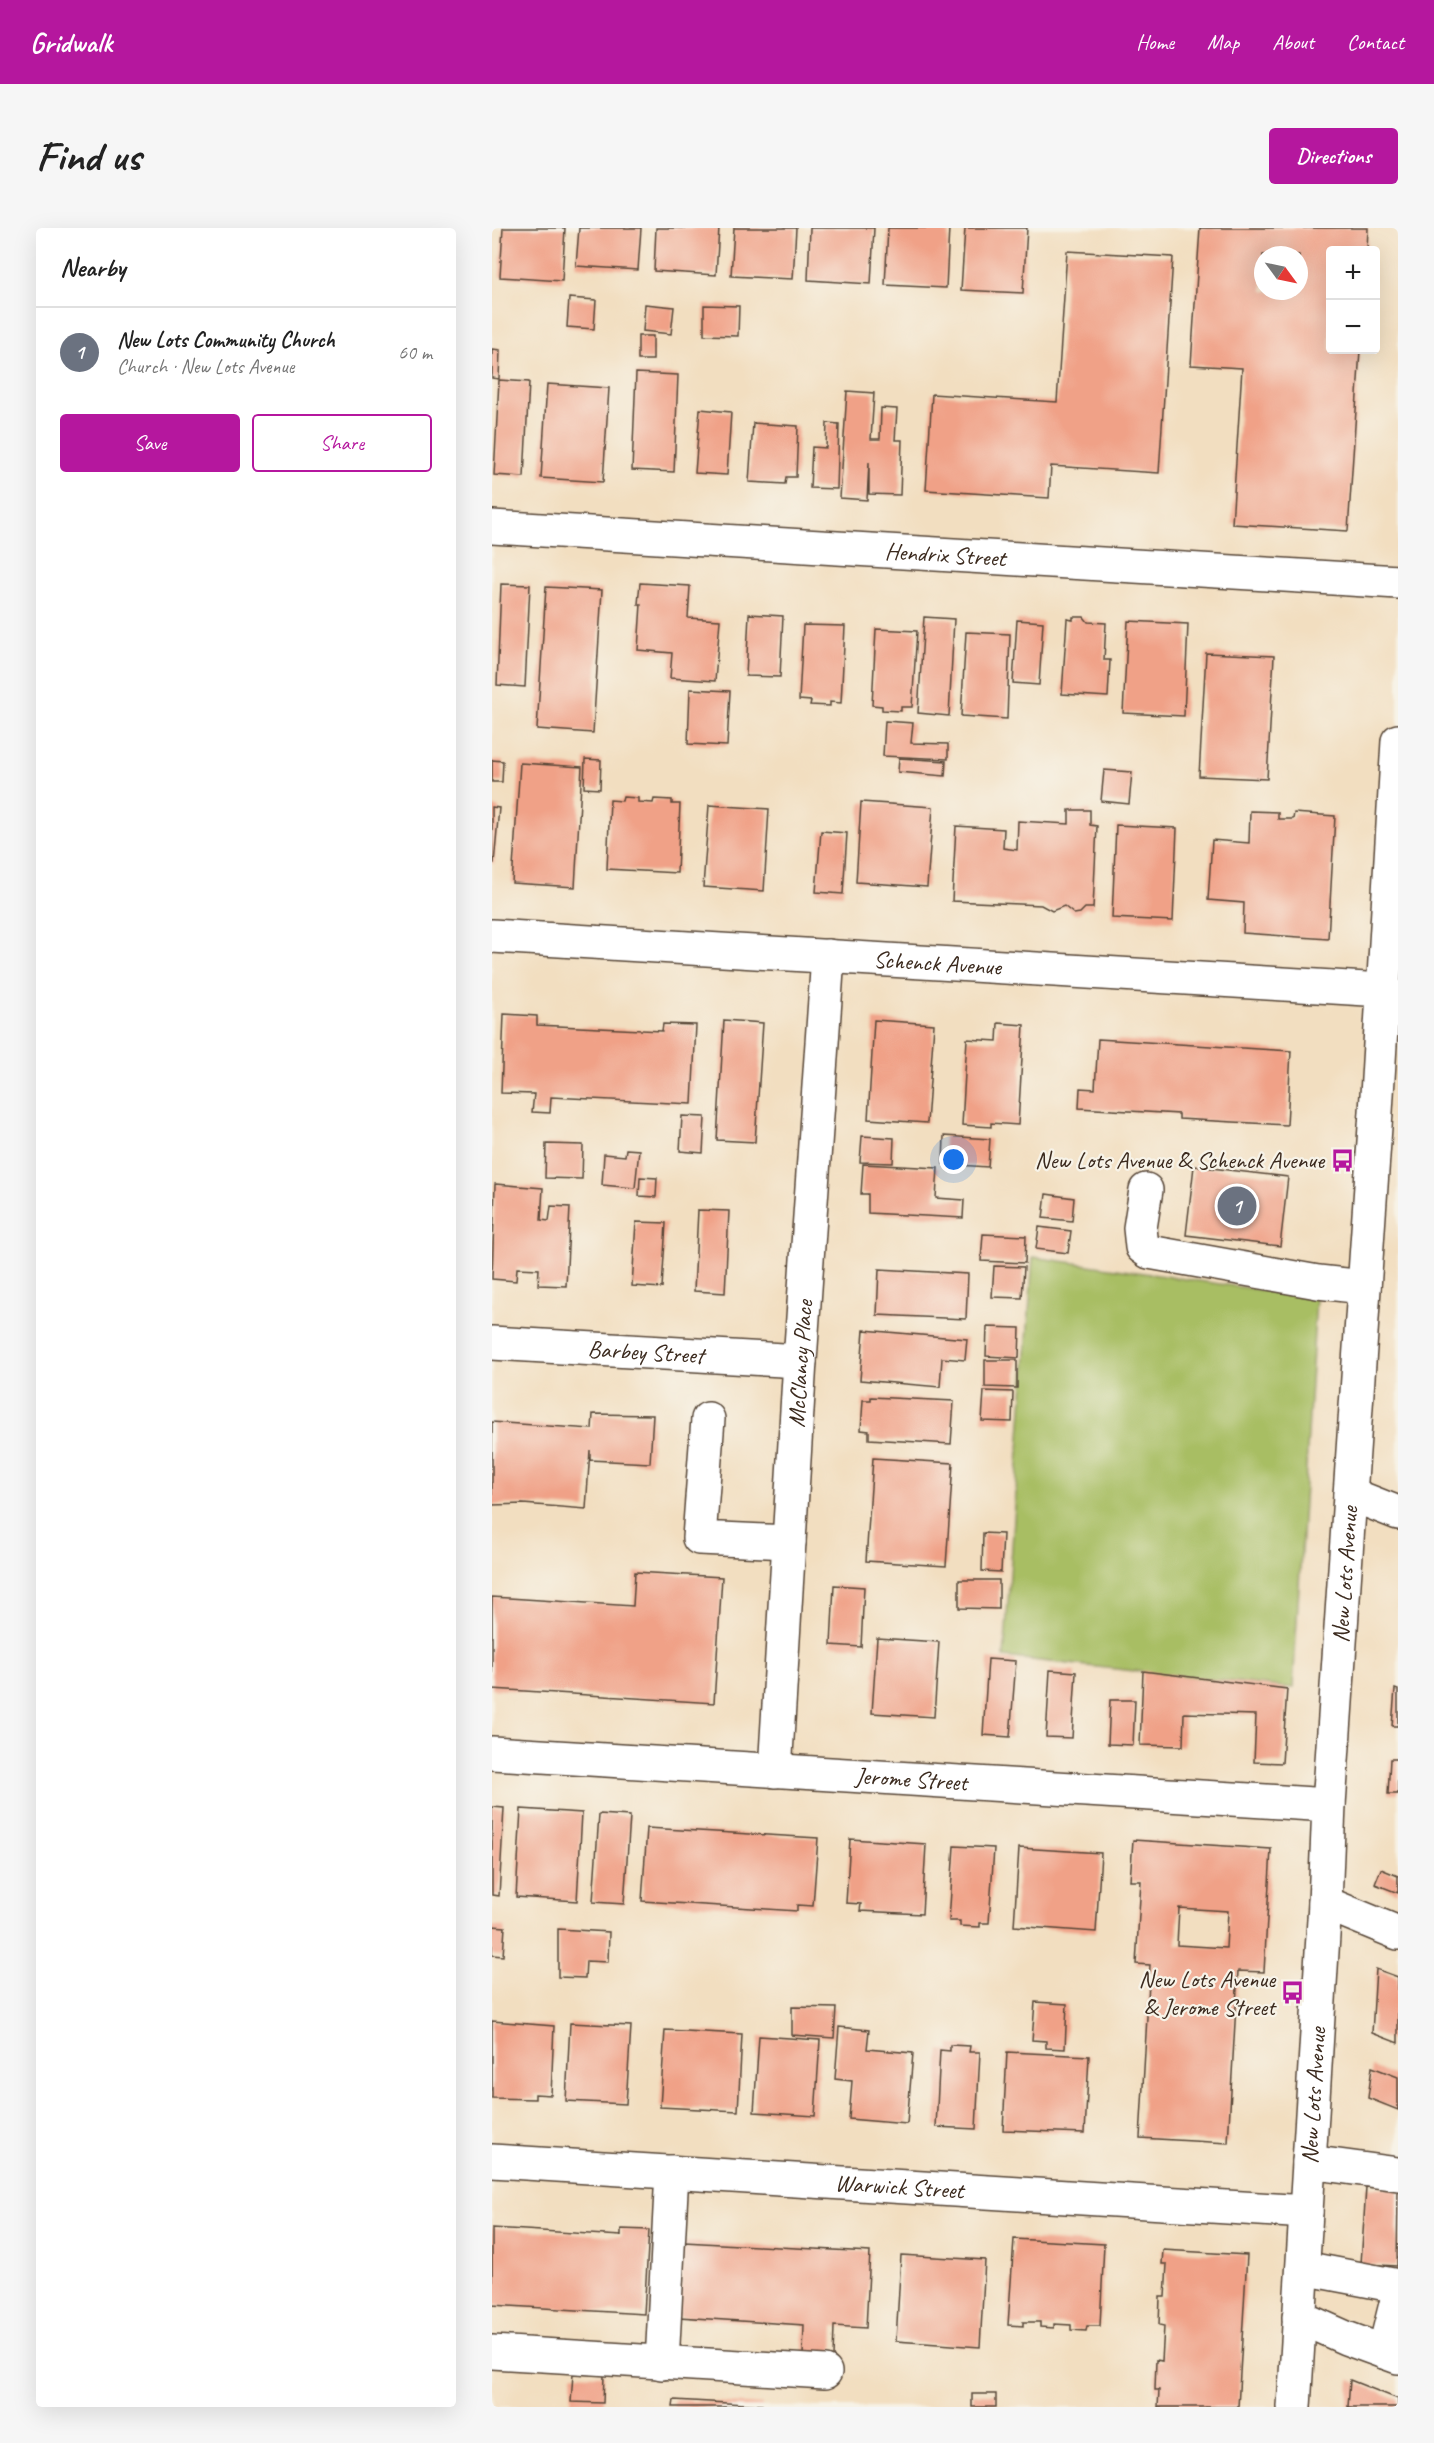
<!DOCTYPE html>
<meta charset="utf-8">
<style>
:root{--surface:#fff;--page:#f6f6f6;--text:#222;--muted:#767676;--line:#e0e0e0;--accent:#b5179e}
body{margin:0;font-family:Caveat,sans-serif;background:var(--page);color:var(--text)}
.controls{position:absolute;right:18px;top:18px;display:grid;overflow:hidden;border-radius:6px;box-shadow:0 6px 24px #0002}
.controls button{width:54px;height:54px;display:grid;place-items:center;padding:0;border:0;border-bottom:2px solid var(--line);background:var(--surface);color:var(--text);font:30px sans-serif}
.compass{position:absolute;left:762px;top:18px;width:54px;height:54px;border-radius:50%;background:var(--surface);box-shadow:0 6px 24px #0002;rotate:123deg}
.you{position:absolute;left:462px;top:932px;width:21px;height:21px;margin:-15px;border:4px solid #fff;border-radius:50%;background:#1a73e8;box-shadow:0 0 0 9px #1a73e833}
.badge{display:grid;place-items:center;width:39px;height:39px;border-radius:50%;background:var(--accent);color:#fff;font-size:20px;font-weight:700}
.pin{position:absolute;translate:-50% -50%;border:3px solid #fff;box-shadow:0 2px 6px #0006}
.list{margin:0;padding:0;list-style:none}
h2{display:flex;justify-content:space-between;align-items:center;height:78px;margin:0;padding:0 24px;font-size:26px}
h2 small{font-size:20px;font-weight:400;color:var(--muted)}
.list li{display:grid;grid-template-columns:39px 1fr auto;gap:18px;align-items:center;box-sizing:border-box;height:90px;padding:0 24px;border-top:2px solid var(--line)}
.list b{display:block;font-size:22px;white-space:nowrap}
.list p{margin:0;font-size:20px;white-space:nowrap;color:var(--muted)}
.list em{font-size:20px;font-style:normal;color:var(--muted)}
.actions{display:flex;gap:12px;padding:18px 24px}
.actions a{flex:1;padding:14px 0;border:2px solid var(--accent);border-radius:6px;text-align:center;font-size:21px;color:var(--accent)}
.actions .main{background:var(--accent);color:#fff}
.map{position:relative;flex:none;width:906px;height:2179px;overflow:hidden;border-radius:6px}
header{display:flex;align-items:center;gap:36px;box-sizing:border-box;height:84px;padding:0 30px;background:var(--accent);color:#fff}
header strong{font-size:28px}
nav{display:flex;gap:33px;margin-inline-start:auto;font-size:21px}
.intro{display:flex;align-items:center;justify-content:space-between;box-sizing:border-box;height:144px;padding:0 36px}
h1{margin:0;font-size:42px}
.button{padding:15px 27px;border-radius:6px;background:var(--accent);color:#fff;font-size:21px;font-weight:700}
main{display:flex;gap:36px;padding:0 36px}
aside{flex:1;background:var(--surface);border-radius:6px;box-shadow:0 6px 24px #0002}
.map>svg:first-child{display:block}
.green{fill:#a8be63;stroke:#727440;stroke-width:1.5}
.building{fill:#f0a187;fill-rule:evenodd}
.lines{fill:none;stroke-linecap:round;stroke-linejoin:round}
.minor-casing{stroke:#564536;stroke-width:36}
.minor{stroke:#fff;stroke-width:33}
.labels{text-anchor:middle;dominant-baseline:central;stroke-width:4.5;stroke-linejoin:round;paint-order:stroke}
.street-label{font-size:24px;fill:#3b2a1e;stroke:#f7f3e8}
.poi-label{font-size:24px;fill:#3b2a1e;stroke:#f7f3e8;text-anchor:end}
</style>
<header>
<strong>Gridwalk</strong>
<nav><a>Home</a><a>Map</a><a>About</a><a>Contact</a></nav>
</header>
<div class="intro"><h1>Find us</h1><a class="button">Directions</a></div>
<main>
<aside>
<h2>Nearby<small></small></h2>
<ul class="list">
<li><span class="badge" style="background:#6b7280">1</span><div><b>New Lots Community Church</b><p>Church · New Lots Avenue</p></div><em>60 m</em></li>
</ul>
<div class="actions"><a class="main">Save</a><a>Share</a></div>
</aside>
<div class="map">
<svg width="906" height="2179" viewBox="0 0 906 2179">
<rect width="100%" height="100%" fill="#f7f3e8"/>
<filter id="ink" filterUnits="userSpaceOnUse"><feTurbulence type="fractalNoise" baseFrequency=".0167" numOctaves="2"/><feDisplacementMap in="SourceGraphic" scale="12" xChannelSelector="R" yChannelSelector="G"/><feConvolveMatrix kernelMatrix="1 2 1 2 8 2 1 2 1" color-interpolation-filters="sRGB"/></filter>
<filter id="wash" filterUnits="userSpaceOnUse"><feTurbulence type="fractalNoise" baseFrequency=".008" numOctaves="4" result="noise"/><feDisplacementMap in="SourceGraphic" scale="24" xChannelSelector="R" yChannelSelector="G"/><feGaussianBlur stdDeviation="1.35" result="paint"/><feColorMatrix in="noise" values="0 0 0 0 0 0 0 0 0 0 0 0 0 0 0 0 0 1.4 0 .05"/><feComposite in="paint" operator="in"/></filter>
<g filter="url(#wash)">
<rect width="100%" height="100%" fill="#f2dec0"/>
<path class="green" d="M541,1029l283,41 -23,390 -289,-31z"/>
<g id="blocks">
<g class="building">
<path d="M11,0h62l-3,53 -62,-4z"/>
<path d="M87,0h62l-3,42 -62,-4z"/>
<path d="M164,0h63l-3,47 -62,-4z"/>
<path d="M242,0h62l-3,51 -62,-3z"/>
<path d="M318,0h64l-3,56 -63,-4z"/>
<path d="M396,0h61l-3,60 -61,-3z"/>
<path d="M473,0h62l-4,65 -62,-3z"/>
<path d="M708,0h168l-1,22h-37v100h30l-12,181 -116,-7 10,-156 -51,-3zM771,27h36v36h-36z"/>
<path d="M575,23l106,6 -14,216 -108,-7 -2,32 -123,-8 6,-96 125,8z"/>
<path d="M77,70l27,2 -2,29 -27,-2z"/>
<path d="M153,76l29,3 -3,27 -28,-3z"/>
<path d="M212,77l35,1 -1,30 -34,-1z"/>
<rect x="146" y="108" width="15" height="24"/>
<path d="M0,121l8,1 -1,29 -7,-1z"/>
<path d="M144,145l42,2 -4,97 -42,-2z"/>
<path d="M7,152l30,2 -5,95 -30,-2z"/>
<path d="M55,156l62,4 -6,94 -62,-4z"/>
<path d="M355,163l27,2 -3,46h9l1,-31 16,1 -2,31h7l-2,55 -31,-1v-32l-2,38 -27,-2z"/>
<path d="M208,181l31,3 -4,63 -32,-2z"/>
<path d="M261,195l45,3 -2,51h-10l-1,7 -36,-2z"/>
<path d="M335,195l12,1 -2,65 -27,-1 2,-41 14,1z"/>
<path d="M148,355l50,3 -2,32 32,2 -5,61 -45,-3 2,-25 -34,-3 3,-46h-3z"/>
<path d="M9,356l29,1 -5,102 -28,-2z"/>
<path d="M54,359l56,3 -9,143 -56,-4z"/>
<path d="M257,386l34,2 -3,61 -34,-1z"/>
<path d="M432,389l30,2 -5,97 -31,-3z"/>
<path d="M581,389h11l4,5 18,1 -2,37h6l-2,37 -46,-3 5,-75 6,1z"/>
<path d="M525,392l26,2 -4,63 -26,-2z"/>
<path d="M636,393l60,3 -4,92 -61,-3z"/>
<path d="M311,397l42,1 -4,77 -11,-1v4l-20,-1 1,-4 -12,-1z"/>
<path d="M384,401l41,2 -5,76h-11v4l-19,-1v-4l-10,-1z"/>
<path d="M474,404l44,2 -3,85 -46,-3z"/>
<path d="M714,425l68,3 -7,123 -68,-3z"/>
<path d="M198,461l40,2 -3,55 -39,-2z"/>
<path d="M393,493l28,2 -2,20 37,1v15l-65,-3z"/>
<path d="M407,530l47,3 -1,15 -47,-4z"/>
<path d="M93,531l16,1 -1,29 -16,-1z"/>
<path d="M0,532l11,1 -1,21h-10z"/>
<path d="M28,535l62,4 -7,120 -63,-4z"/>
<path d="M612,542l28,2 -3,32 -28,-3z"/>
<path d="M131,569l15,1v4l15,1 1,-4 18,1v4h8l-3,69 -70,-4 3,-69 12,1z"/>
<path d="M369,574l72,5 -6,80 -71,-5z"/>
<path d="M217,577l60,4 -5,82 -61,-4z"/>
<path d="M0,579l7,1 -5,55h-2z"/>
<path d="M577,582h21v15l7,1 -4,82h-8l-5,5 -6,1 -10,-8 -12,5 -11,-6 -89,-4 4,-75 48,3 -1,19 14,2 1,-29 51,3z"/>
<path d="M758,583l28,1v7h15l1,-6 41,3 -7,123 -85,-6 1,-30 -36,-3 4,-60 37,3z"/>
<path d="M624,597l61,3 -4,93 -61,-3z"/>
<path d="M329,603l26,2 -4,61 -27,-2z"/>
<path d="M12,786l33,2v9l125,6 1,-7 33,1 -4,79 -141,-7 -1,16 -18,-1 2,-18 -33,-1z"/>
<path d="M232,792l39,3 -8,119 -38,-2z"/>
<path d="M382,792l60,4 -7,99 -59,-4z"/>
<path d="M506,795l26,2 -6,100 -27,-2v4l-29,-2 5,-86 30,2z"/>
<path d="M606,811l193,12 -4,74 -108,-6v-5l-100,-6 1,-20 15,1z"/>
<path d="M190,888l23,1 -2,36 -23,-2z"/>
<path d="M370,908l32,2 -1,25 -33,-1z"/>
<path d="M452,908l46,3 -2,28 -45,-3z"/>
<path d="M54,916l37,1 -1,34 -37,-1z"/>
<path d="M134,921l13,1 -4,38 -33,-3 2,-31 21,2z"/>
<path d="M371,936l75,4 -2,30 28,2 -1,18 -95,-5v-19h-7z"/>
<path d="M702,938l94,11 -8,69 -94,-11z"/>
<path d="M148,949l17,1 -1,19 -17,-1z"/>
<path d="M3,956l48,4 -2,32 8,1 2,-15 19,1 -4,79 -28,-1 1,-16 -22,-1 -1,13 -24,-2z"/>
<path d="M554,966l28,4 -2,23 -29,-3z"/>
<path d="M206,982l31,1 -4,82 -31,-2z"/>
<path d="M144,994l30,1 -4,65 -30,-2z"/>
<path d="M547,999l32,4 -3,22 -32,-4z"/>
<path d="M491,1006l43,2 -1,27 -44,-2z"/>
<path d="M502,1038l30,1 -2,31 -30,-1z"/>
<path d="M387,1041l89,5 -2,45 -89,-4z"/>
<path d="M495,1099l33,1 -1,30 -33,-2z"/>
<path d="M372,1102l103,9 -2,21 -23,-2 -2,29 -80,-7z"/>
<path d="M493,1132h32v28l-32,-1z"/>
<path d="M492,1163l29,1 -1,30 -30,-1z"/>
<path d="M379,1169l83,4 -3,43 -82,-5v-8l-8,-1 2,-30h8z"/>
<path d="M101,1186l60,1 -3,48 -60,-3v-10l-4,59 -63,-5 -31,1v-83l100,7z"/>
<path d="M381,1230l80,5 -7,103 -80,-5z"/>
<path d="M491,1305l20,1 -2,38 -19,-1z"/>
<path d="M143,1344l87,5 -8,126 -222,-14v-92l141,9z"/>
<path d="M467,1352h40v29l-40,-1z"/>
<path d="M342,1357l30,2 -3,60 -30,-2z"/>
<path d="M385,1410l62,4 -5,75 -62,-4z"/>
<path d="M496,1431l28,2 -6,76 -27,-2z"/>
<path d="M558,1442l26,2 -4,66 -26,-1z"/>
<path d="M651,1443l144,18 -5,74 -28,-1 2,-47 -72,-2 -1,33 -43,-1z"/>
<path d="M903,1461l3,1v36h-6z"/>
<path d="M618,1472h25l-2,45 -25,-1z"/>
<path d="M898,1531h8v35h-10z"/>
<path d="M0,1579l12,1 -5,88 -7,-1z"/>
<path d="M29,1581l61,4 -5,88 -61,-4z"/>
<path d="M107,1586l31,2 -6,88 -31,-2z"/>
<path d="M155,1600l171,10 -5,68 -16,-1v6l-155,-10z"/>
<path d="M358,1611l76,5 -4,70 -62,-3 1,-7 -15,-1z"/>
<path d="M641,1612l138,9 -7,123 -26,-1 -10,172 -88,-5 10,-173 -14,-1 5,-83h-11zM687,1680l49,3 -2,37 -49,-3z"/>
<path d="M462,1618l40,2 -5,75h-9v4l-20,-1v-5h-11z"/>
<path d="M527,1620l82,5 -5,79 -82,-6z"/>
<path d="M889,1641l17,7v17l-23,-9z"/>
<path d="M0,1698l13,1 -2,29 -11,-1z"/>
<path d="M66,1701l51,3 -1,30 -22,-1 -1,17 -27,-1z"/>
<path d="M884,1741l22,8v66l-26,-10z"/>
<path d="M543,1774l32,2 -2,45 -19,-1v-7l-14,-1z"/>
<path d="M300,1779l44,1 -2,30 -42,-3z"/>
<path d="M0,1793l62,5 -3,69 -16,-1v5l-43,-1z"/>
<path d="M78,1795l61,3 -5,78 -60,-3z"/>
<path d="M347,1799l30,3 -2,19 46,4 -6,71 -58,-5 3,-38 -17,-2z"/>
<path d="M173,1802l77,4 -4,77 -78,-4z"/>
<path d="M267,1808l61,4 -5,76 -61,-4z"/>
<path d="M458,1817l20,1 -1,6h11l-4,77 -40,-2 4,-77 10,1z"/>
<path d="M515,1824l82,4 -4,77 -82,-3z"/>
<path d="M880,1839l26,10v33l-30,-12z"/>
<path d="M874,1959l32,2 -1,77 -36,-2z"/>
<path d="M0,2000l129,8v-7l28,1 -5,84 -152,-9z"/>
<path d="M522,2011l90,5 -4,82h-13l-1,5 -15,-1v-5l-17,-1v4l-14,-1v-5h-17v4l-15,-1z"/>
<path d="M192,2014l186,10 -4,76 -32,-2 -1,32 -30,-2 1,-31 -125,-8z"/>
<path d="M671,2022l84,5 -9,152h-80l1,-17h-4l1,-30 6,1 2,-35 -5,-1 1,-28h5l2,-33h-5z"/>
<path d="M409,2027l84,5 -5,87 -84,-6z"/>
<path d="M81,2146l31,1 -1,28 -32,-1z"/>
<path d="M858,2152l48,19v8h-50z"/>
<rect x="480" y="2166" width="24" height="13"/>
<path d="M182,2172l88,5v2h-89z"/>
</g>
</g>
</g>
<g filter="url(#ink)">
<use href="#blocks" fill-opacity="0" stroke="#564536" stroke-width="1.5"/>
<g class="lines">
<defs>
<g id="minor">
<path id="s1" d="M0,299l906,55"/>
<path id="s2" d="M0,708l891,54"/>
<path d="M654,962l-6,38 2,19 7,5 169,30 46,5"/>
<path id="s3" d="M0,1115l308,18"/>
<path d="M216,1191l-9,119 90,4"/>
<path d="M858,1266l48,19"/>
<path id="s4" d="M0,1525l837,52"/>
<path id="s5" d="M283,1543l25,-410 28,-405"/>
<path d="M833,1675l73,30"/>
<path id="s6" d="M0,1933l814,51"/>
<path d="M817,1934l89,12"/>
<path d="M811,2040l95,18"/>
<path d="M807,2089l47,21 52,19"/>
<path d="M0,2124l333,20"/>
<path d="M892,2124l14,-56"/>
<path d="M170,2135l10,-191"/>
<path id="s7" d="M802,2179l31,-504 4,-98 47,-693 22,-371"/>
</g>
</defs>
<use href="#minor" class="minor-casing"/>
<use href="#minor" class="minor"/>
</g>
</g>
<defs>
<symbol id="bus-bare" viewBox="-9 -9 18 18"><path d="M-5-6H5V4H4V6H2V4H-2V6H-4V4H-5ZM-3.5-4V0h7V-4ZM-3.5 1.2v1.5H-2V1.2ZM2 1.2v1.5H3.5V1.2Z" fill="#b5179e" stroke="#f7f3e8" stroke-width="2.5" paint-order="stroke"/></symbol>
</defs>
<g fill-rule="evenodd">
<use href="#bus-bare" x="834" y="916" width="33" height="33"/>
<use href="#bus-bare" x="784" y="1748" width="33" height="33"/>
</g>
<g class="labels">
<g class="street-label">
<text stroke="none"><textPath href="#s1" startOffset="454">Hendrix Street</textPath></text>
<text stroke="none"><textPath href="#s2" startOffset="446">Schenck Avenue</textPath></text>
<text stroke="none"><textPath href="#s3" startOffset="154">Barbey Street</textPath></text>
<text stroke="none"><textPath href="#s5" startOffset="408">McClancy Place</textPath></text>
<text stroke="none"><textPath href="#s7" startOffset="834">New Lots Avenue</textPath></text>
<text stroke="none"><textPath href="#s4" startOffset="420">Jerome Street</textPath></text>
<text stroke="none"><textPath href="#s7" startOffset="312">New Lots Avenue</textPath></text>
<text stroke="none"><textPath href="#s6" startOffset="408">Warwick Street</textPath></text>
</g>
<g class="poi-label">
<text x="832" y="932">New Lots Avenue &amp; Schenck Avenue</text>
<text x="783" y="1751">New Lots Avenue<tspan x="783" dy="28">&amp; Jerome Street</tspan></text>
</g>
</g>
</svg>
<div class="controls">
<button>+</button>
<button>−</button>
</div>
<svg class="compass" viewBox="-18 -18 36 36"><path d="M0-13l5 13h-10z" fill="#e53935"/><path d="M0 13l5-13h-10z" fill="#767676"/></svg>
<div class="you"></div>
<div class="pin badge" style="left:745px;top:978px;background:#6b7280">1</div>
</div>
</main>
